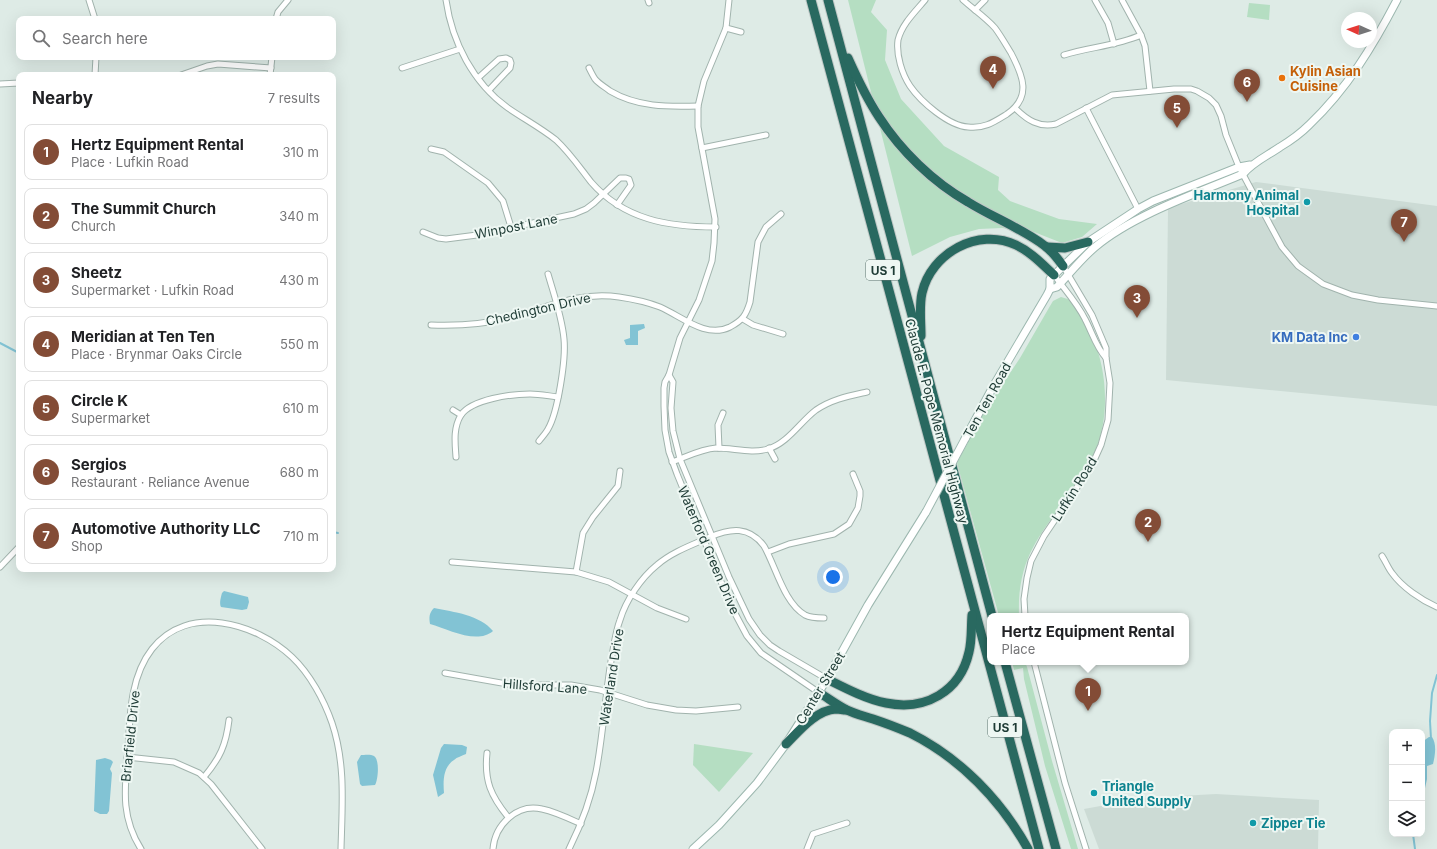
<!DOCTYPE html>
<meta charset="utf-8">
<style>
:root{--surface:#fff;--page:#f6f6f6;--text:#202124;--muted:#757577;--line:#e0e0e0;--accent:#834c36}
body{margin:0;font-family:Inter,sans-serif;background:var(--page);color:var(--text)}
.controls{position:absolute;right:12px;bottom:12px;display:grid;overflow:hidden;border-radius:8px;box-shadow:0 4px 16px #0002}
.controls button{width:36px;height:36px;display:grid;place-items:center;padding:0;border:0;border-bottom:1px solid var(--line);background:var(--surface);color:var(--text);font:20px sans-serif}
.compass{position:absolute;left:1341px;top:12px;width:36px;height:36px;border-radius:50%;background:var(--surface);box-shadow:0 4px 16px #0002;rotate:273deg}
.you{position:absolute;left:833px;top:577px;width:14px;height:14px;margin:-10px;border:3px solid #fff;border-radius:50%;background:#1a73e8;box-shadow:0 0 0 6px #1a73e833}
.badge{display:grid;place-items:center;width:26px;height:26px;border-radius:50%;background:var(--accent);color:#fff;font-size:13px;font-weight:700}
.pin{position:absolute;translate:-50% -33px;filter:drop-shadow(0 1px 2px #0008)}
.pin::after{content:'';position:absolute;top:21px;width:14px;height:12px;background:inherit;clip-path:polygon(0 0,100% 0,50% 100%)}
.popup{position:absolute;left:987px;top:613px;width:202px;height:52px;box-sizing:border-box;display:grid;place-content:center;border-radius:8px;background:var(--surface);filter:drop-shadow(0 1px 3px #0005);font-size:13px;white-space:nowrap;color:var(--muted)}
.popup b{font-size:15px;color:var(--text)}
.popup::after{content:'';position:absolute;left:50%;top:100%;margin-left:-8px;border:8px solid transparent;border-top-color:var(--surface)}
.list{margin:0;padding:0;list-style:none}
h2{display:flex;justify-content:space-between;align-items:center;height:52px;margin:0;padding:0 16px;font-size:17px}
h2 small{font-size:13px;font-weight:400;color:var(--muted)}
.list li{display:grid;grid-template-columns:26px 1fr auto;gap:12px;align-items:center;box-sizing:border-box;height:56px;margin:0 8px 8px;padding:0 8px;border:1px solid var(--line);border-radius:8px}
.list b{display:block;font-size:15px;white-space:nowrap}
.list p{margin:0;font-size:13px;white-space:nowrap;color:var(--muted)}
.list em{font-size:13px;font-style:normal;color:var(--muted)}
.icon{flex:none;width:22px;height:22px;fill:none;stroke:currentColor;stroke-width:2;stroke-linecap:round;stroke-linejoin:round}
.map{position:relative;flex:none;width:1437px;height:849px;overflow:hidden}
.search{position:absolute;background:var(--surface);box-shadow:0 4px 16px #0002;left:16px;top:16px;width:320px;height:44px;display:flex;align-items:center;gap:10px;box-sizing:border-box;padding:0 14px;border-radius:8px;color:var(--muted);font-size:15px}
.panel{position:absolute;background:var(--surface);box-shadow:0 4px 16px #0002;left:16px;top:72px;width:320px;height:500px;border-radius:8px}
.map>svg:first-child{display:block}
.built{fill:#ccdbd5}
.green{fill:#b5dec2}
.water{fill:#82c3d4}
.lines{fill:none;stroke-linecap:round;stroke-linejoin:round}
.stream{stroke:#82c3d4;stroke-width:2}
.minor-casing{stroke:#a1b3ad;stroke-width:7}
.secondary-casing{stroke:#9cb7af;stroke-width:9}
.motorway-casing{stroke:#c0c8c6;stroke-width:11}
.minor{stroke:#fff;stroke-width:5}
.secondary{stroke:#fff;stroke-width:7}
.motorway{stroke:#296960;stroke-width:9}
.secondary-bridge-casing{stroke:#9cb7af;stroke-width:9;stroke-linecap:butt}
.secondary-bridge{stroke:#fff;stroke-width:7}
.food-dot{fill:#e8710a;stroke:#eef7f3;stroke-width:1.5}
.culture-dot{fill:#0f9aa8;stroke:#eef7f3;stroke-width:1.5}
.shop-dot{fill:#3f7fe0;stroke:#eef7f3;stroke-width:1.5}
.labels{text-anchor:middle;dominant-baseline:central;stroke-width:4;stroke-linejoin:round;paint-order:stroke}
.shield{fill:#eef7f3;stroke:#5c736e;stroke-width:1}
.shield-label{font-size:12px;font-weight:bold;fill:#1e3b35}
.food-label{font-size:13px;font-weight:bold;fill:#c56008;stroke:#eef7f3;text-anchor:start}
.culture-label{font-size:13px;font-weight:bold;fill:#0d838f;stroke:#eef7f3;text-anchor:start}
.street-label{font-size:13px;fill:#1e3b35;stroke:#eef7f3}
.shop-label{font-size:13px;font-weight:bold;fill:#366cbe;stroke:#eef7f3;text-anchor:end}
</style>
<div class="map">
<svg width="1437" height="849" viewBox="0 0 1437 849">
<rect width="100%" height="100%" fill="#deebe6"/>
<g class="built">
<path d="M1256,182l181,24v200l-271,-26 2,-172z"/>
<path d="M1216,794l103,6 -1,49h-219l-15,-40 60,-11z"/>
</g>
<g class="green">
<path d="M848,0h28l-5,12 16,18 -2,30 16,39 43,47 55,31 -1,13 12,11 49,18 38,5 -15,13 -20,6 -28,-11 -32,-4 -23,1 -29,8 -38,19z"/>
<path d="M1249,3l21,2 -1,15 -22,-3z"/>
<path d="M1061,297l10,3 3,5c6,10 13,20 18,31 15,33 18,79 4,113 -6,14 -14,27 -23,39 -31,46 -56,67 -54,128h-20l-42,-153 27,-51 36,-54 30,-52 3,-5z"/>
<path d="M1012,662h13l2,5 25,94 26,88h-7l-26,-83 -21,-87 -1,-11 -9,2z"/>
<path d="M694,744l53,8 6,1 -34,39 -26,-27z"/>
</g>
<g class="water">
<path d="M644,324l1,4 -7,3v14h-12l-2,-5 6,-2v-13z"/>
<path d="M224,591l24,6 1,5 -2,7 -5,1 -21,-3c-2,-4 0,-10 1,-14z"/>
<path d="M434,608c20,4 46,7 59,23 -16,14 -45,-2 -63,-7 -1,-7 -1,-11 4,-16z"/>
<path d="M1429,737h3c5,8 3,18 1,27l-6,2 -5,-3v-21z"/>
<path d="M444,744l18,1 5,2 -1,7c-4,2 -9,3 -12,6 -11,7 -11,21 -10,33l-6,4 -5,-22 8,-27z"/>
<path d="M361,755c3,0 10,-1 13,1 6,4 4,24 1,29l-13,1 -2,-2 -3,-22z"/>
<path d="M105,758l6,2 2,2 -3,7 2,4 -3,38 -2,3h-7l-6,-3 2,-51z"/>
</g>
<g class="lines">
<g class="stream">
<path d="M0,343l19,10"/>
<path d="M333,532l5,1"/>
<path d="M1431,739l-1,-18 2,-28 5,-18"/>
<path d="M1422,797l4,-18v-16"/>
<path d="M1413,834l2,15"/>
</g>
<defs>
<g id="minor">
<path d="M89,0l6,19"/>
<path d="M446,0c6,42 27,83 62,108 16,11 33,20 48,32 14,13 24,28 35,42 33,38 78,45 125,45"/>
<path d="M648,0l1,3"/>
<path d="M729,0l-3,28 -22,53 -6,25v21l17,92 -1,24 -2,18 -13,39 -19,38 -11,37 -4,7 -1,6v18l1,24 4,22 8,22 54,132 16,30 14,17 57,39"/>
<path d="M925,0c-10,12 -23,24 -27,40 -2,15 4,34 12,46 11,16 39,40 58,41 16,2 26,-5 39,-13 25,-17 16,-38 4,-61 -5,-8 -10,-17 -16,-25 -10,-11 -22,-19 -32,-28"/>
<path d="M1095,0l13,23 6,21"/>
<path d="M1122,0l19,35 4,11 5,45"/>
<path d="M975,10l10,-10"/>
<path d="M276,19l2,-7 10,-12"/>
<path d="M726,28l15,4"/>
<path d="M1064,55c25,-8 52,-9 77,-20"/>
<path d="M402,68l58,-19"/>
<path d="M589,68c2,4 4,8 6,11 4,5 10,8 15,12 27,16 57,16 88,15"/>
<path d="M95,75l1,-18"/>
<path d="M181,75l26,-9 11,-2 53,4"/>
<path d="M270,75l2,-18"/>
<path d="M478,78l21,-19 7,-1 4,2 1,3 -1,5 -21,22"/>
<path d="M0,84l19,-1"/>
<path d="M1015,108c12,12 24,20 41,16l56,-29 62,-6h17l6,2 12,7 7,7 5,11 5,19 13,32 43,80 16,19 25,18 29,11 26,5 59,6"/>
<path d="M1086,108l52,101"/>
<path d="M702,148l64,-13"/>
<path d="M431,149l13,3 44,31 15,18 8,26"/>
<path d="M423,232l15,6 8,1 31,-4 97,-21 12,-5 8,-6 26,-25h6l3,1 2,6 -14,20"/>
<path d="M1054,275c11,15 23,28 31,44 7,13 11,28 21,39"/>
<path d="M743,319l10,6 30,9"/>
<path d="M431,325c28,1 58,-1 85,-9 34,-10 66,-25 103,-19 14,2 28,5 41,10 21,9 46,32 70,20 13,-7 16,-12 20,-25l8,-60 8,-15 15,-13"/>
<path d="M669,375l4,7 -2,26 2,23 7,28 49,118 20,42 11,16 10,10 9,6 48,28"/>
<path d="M453,410l8,5"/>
<path d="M539,441c3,-4 7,-8 9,-12 10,-17 18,-70 16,-90 -2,-22 -10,-44 -16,-65"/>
<path d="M719,448l-1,-23 5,-12"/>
<path d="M769,448l6,11"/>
<path d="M456,457c-1,-14 -3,-29 5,-42 11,-16 51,-21 69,-21 9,0 19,2 28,3"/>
<path d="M672,462c14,-5 29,-13 44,-14 18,0 35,6 52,1 20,-6 32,-27 48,-39 16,-11 33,-14 51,-18"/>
<path d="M768,552l21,-8 45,-10 15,-10 9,-16 2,-12v-5l-7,-17"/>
<path d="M1382,556c4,6 6,12 10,17 10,14 29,27 45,34"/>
<path d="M452,562l124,10 33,10 48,26 29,11"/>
<path d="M0,567l19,-20"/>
<path d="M576,572l7,-39 10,-16 25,-31 2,-15"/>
<path d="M1025,616l-1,-17 3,-21 4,-17 13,-25 48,-71 9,-20 7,-25 2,-37 -4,-25v-10l-14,-33 -29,-49"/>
<path d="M1034,662l31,121 21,66"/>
<path d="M445,673l68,12h58l29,5 47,15 29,5 20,1 42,-4"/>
<path d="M487,753c-3,28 4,43 21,64"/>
<path d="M127,757l47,5 25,11 12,11 51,65"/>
<path d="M204,777c16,-19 22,-32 25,-57"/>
<path d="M141,849c-21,-33 -16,-62 -13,-99 2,-34 2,-73 24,-101 36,-46 104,-26 140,8 18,17 32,43 40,66 14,41 10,84 9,126"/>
<path d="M493,849c2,-24 24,-46 49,-40 14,3 26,9 39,15"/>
<path d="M569,849c12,-24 22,-50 27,-77 7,-36 9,-74 15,-111 3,-14 4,-28 9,-41 6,-20 21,-42 37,-55 15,-13 35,-20 53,-28 21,-9 39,-11 54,9 12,21 20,57 41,69 6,3 13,3 19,3"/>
<path d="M807,849l6,-15 34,-11"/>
</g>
<g id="secondary">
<path d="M1050,289l7,-2c12,-13 24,-28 38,-40 38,-32 102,-54 148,-73 10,-12 24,-18 37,-27 10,-6 21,-14 29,-22 38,-36 64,-79 88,-125"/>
<path d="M965,439l29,-54 53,-90 3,-6v-10l38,-37 50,-33 15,-8 86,-34 11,-2"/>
<path d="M693,849l26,-24 38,-42 29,-39 41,-65 41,-74 58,-93"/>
</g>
<g id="motorway">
<path d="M811,0l228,849"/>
<path d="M828,0l164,616"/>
<path d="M848,58c9,20 19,41 31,59 22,34 54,65 89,85 24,15 55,27 77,44 7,5 13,13 18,20"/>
<path d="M1047,247l18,1 23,-6"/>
<path d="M921,336c0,-14 -2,-30 1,-43 9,-40 56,-66 94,-48 15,7 26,19 38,30"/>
<path d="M1005,662l51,187"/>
<path d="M827,679c18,9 39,20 59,24 39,8 74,-11 83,-51 3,-12 2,-25 3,-37"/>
<path d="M818,692c10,6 19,13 29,18 8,4 17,6 26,9 12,4 25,9 37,14 50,25 91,67 118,116"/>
<path d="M786,744c13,-13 30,-34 50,-35 3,0 7,1 10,1"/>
</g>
</defs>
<use href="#minor" class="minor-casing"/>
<use href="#secondary" class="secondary-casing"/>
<use href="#motorway" class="motorway-casing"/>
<use href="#minor" class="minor"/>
<use href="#secondary" class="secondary"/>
<use href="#motorway" class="motorway"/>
<defs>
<path id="secondary-bridge" d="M926,512l39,-73"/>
</defs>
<use href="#secondary-bridge" class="secondary-bridge-casing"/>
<use href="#secondary-bridge" class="secondary-bridge"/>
</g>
<circle class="food-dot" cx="1282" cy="78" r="4"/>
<g class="culture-dot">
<circle cx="1307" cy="202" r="4"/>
<circle cx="1094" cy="793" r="4"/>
<circle cx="1253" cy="823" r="4"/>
</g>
<circle class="shop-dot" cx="1356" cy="337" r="4"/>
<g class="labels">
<g class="shield">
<rect x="866" y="260" width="34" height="20" rx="3"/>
<rect x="988" y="717" width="34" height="20" rx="3"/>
</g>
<g class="shield-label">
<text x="883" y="270">US 1</text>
<text x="1005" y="727">US 1</text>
</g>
<g class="food-label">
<text x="1290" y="71">Kylin Asian<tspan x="1290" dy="15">Cuisine</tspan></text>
</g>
<g class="culture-label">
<text x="1299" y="195" text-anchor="end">Harmony Animal<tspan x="1299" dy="15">Hospital</tspan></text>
<text x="1102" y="786">Triangle<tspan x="1102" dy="15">United Supply</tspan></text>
<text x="1261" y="823">Zipper Tie</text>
</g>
<g class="street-label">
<text transform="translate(516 226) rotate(-11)">Winpost Lane</text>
<text transform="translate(538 309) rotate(-13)">Chedington Drive</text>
<text transform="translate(987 400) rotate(-61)">Ten Ten Road</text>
<text transform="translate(937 421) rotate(75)">Claude E. Pope Memorial Highway</text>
<text transform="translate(1074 489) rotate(-58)">Lufkin Road</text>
<text transform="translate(709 550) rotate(67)">Waterford Green Drive</text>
<text transform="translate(611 677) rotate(-81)">Waterland Drive</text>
<text transform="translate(545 686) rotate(4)">Hillsford Lane</text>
<text transform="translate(820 688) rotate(-59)">Center Street</text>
<text transform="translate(130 736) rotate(-84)">Briarfield Drive</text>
</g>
<g class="shop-label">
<text x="1348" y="337">KM Data Inc</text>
</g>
</g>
</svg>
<div class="controls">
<button>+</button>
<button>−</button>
<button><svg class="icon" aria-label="layers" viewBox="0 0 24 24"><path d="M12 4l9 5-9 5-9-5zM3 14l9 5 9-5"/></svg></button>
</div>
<svg class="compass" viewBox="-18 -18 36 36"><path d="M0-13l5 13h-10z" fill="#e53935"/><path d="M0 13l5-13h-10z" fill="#757577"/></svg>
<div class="you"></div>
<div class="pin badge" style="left:1088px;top:711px">1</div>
<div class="popup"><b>Hertz Equipment Rental</b>Place</div>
<div class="pin badge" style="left:1148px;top:542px">2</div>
<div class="pin badge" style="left:1137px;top:318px">3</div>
<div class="pin badge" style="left:993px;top:89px">4</div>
<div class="pin badge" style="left:1177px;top:128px">5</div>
<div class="pin badge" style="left:1247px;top:102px">6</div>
<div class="pin badge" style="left:1404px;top:242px">7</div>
<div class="search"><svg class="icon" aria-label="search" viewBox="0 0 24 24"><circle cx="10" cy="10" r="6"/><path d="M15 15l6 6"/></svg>Search here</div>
<section class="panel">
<h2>Nearby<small>7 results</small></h2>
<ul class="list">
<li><span class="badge">1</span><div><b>Hertz Equipment Rental</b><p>Place · Lufkin Road</p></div><em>310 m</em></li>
<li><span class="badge">2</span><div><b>The Summit Church</b><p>Church</p></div><em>340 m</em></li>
<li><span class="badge">3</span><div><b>Sheetz</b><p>Supermarket · Lufkin Road</p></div><em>430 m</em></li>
<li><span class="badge">4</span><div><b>Meridian at Ten Ten</b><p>Place · Brynmar Oaks Circle</p></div><em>550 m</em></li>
<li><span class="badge">5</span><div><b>Circle K</b><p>Supermarket</p></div><em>610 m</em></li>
<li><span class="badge">6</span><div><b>Sergios</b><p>Restaurant · Reliance Avenue</p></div><em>680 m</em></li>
<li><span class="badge">7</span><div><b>Automotive Authority LLC</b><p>Shop</p></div><em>710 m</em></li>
</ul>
</section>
</div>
